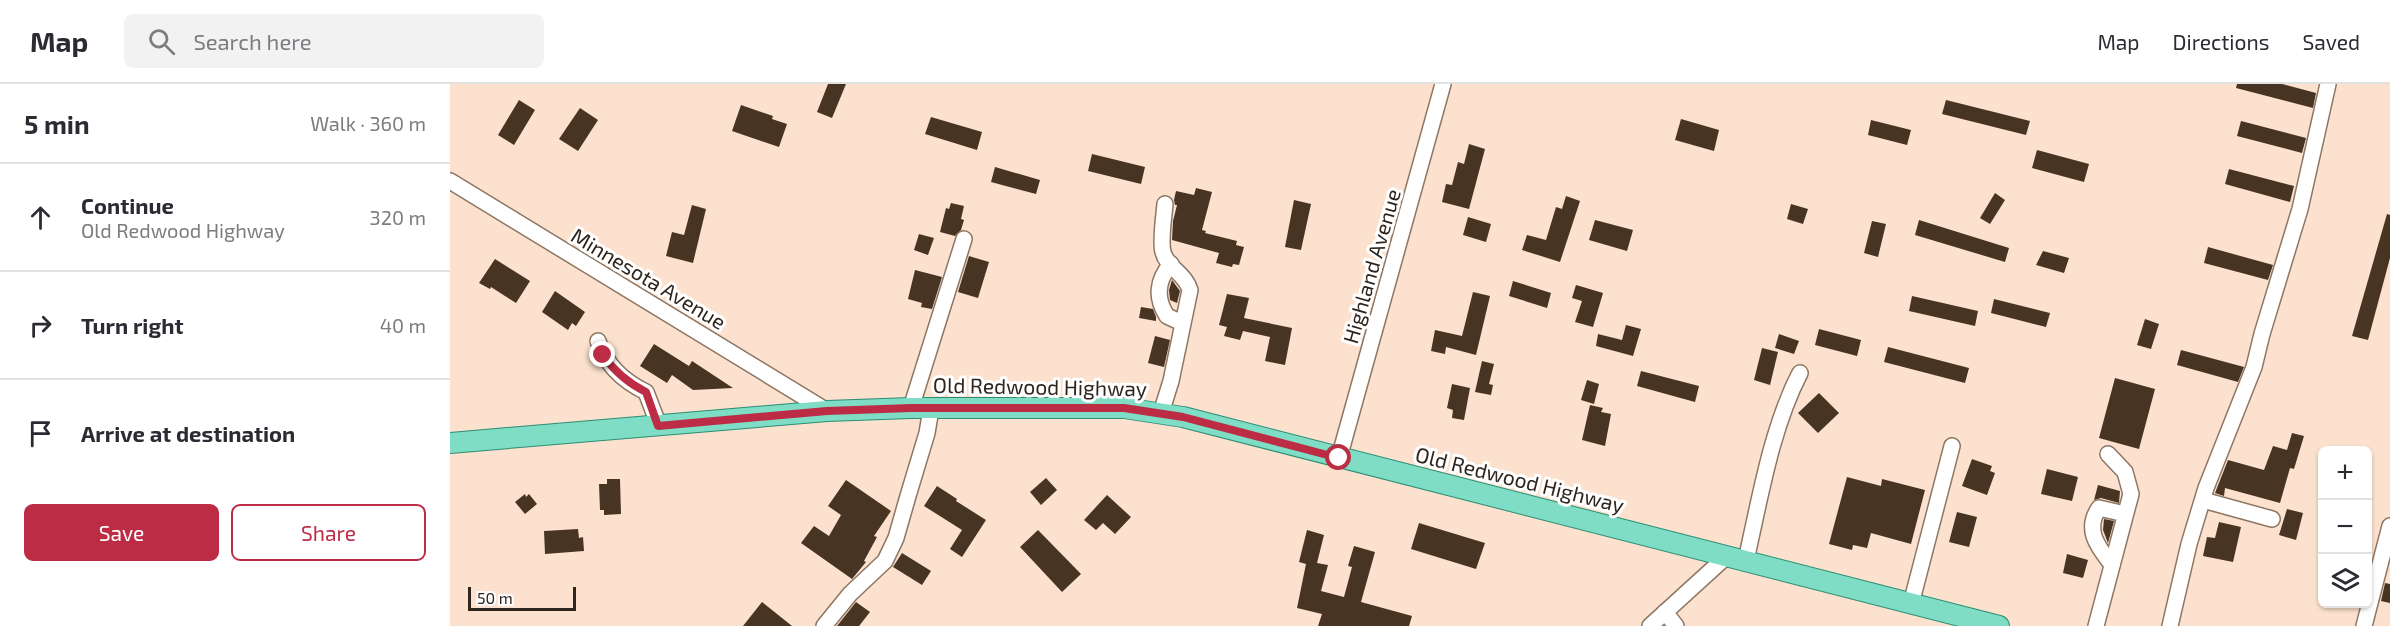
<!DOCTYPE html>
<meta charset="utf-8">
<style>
:root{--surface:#fff;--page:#f2f2f3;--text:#2b2b33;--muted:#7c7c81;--line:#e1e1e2;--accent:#bc2c45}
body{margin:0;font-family:"Exo 2",sans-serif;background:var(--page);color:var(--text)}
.controls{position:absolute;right:18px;bottom:18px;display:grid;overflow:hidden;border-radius:9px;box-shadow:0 2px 4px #0004}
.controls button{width:54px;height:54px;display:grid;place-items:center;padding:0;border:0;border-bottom:2px solid var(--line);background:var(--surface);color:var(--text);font:30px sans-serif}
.scale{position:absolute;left:18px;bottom:15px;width:108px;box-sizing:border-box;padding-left:6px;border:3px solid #2e251d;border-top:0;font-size:16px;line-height:21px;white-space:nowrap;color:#2e251d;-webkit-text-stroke:4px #fff;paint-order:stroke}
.stop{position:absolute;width:18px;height:18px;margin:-14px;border:4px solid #bc2c45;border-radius:50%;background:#fff}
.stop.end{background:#bc2c45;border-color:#fff;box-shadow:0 2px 6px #0008}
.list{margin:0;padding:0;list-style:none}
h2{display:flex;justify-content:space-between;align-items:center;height:78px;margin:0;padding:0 24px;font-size:26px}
h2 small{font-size:20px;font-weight:400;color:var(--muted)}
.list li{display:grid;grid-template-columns:39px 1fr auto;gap:18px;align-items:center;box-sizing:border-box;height:108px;padding:0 24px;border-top:2px solid var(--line)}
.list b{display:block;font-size:22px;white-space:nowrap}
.list p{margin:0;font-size:20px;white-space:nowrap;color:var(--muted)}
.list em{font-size:20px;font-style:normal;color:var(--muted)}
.actions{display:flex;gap:12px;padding:18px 24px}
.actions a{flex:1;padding:14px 0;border:2px solid var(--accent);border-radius:9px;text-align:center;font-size:21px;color:var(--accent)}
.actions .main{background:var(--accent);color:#fff}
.icon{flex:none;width:33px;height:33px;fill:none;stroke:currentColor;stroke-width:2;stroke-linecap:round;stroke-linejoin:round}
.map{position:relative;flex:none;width:1940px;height:542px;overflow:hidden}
header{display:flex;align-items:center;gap:36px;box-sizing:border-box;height:84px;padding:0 30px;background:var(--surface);border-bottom:2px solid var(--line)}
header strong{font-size:28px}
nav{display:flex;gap:33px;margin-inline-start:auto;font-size:21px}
.search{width:420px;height:54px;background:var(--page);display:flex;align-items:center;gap:15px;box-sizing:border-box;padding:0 21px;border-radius:9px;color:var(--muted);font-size:22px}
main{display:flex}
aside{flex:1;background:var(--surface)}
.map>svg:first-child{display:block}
.building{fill:#473423}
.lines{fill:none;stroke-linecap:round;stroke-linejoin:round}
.minor-casing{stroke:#8d7663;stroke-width:18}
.major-casing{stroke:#2b8d72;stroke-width:22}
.minor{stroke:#fff;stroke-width:15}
.major{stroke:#7fdcc5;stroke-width:20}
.route{stroke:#bc2c45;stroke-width:8}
.labels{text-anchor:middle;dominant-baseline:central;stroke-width:6;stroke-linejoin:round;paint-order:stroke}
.street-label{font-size:21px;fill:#2e251d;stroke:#fff}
</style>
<header>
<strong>Map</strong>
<div class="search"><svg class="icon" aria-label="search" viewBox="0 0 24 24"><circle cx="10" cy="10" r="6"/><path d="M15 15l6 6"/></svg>Search here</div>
<nav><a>Map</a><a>Directions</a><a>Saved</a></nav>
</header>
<main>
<aside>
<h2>5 min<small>Walk · 360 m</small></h2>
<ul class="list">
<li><svg class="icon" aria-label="ahead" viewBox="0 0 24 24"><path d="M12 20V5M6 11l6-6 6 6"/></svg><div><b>Continue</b><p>Old Redwood Highway</p></div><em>320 m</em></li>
<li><svg class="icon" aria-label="right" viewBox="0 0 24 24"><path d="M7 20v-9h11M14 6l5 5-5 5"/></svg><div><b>Turn right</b></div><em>40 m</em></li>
<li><svg class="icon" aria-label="arrive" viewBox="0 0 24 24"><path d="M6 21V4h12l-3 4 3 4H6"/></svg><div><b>Arrive at destination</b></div></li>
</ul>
<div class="actions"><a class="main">Save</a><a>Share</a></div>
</aside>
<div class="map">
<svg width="1940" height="542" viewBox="0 0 1940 542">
<rect width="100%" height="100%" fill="#fce2ce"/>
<g class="building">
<path d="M378,0h18l-14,34 -15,-6z"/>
<path d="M1787,0h45l34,9 -3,15 -77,-20z"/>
<path d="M69,16l16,10 -21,35 -16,-10z"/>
<path d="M1496,16l84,21 -4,14 -84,-21z"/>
<path d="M291,21l32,11 -1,3 15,5 -8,23 -47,-16z"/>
<path d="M130,24l18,12 -20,31 -19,-12z"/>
<path d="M481,33l51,15 -5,18 -52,-16z"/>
<path d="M1231,35l38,11 -5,21 -39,-11z"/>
<path d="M1421,36l40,10 -4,15 -39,-10z"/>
<path d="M1791,37l65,17 -4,15 -65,-17z"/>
<path d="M1019,60l16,5 -16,60 -27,-7 4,-18 6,1 6,-23 6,2z"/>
<path d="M1587,66l52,14 -5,18 -52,-14z"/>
<path d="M642,70l53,13 -4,17 -53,-13z"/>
<path d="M545,83l45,13 -4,14 -45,-12z"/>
<path d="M1779,85l65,17 -4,16 -65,-18z"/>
<path d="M746,104l16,4 -10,38 4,1 -1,2 32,8 -1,4 8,2 -5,18 -6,-1 -1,3 -16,-4 3,-10 -47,-13 1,-19 4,-16h-2l-1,-5 2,-9 18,4z"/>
<path d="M1545,109l10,7 -15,24 -10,-6z"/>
<path d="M1116,112l14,5 -20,61 -38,-12 5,-15 19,5 10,-33 6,2z"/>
<path d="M844,116l17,4 -10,46 -16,-3z"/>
<path d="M501,119l13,3 -3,13 3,1 -3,10 -6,6 -15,-4 6,-24 3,1z"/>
<path d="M1341,120l17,5 -5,15 -16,-5z"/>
<path d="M242,121l14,4 -13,54 -27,-7 6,-24 12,3z"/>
<path d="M1937,130l3,1v43l-22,82 -16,-4z"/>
<path d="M1018,133l23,7 -5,18 -23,-7z"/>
<path d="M1145,136l38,10 -6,21 -38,-11z"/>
<path d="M1469,136l90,28 -4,14 -90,-27z"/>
<path d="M1422,137l14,3 -8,33 -14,-4z"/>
<path d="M469,150l15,4 -6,17 -14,-5z"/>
<path d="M1758,163l65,18 -5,15 -64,-17z"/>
<path d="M1593,167l26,7 -5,15 -28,-8z"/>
<path d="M519,172l20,6 -11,36 -20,-6z"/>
<path d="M45,175l35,22 -14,22 -25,-16 -1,2 -11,-6z"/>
<path d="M465,186l27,7 -10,32 -11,-2 1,-4 -14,-4z"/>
<path d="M722,196l8,11 -3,12 -7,-3 -1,-10z"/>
<path d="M1063,197l38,12 -4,15 -38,-12z"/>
<path d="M1126,201l27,8 -10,34 -18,-5 7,-21 -10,-3z"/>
<path d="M105,207l30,21 -9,14 -4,-3 -4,7 -26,-18z"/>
<path d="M1023,208l17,4 -14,59 -30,-8 -1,7 -14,-3 4,-21 27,6z"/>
<path d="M777,210l22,4 -5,20 48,10 -7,37 -20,-4 5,-24 -27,-6 -3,9 -16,-4 3,-9 -8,-2z"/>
<path d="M1462,212l66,15 -3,15 -66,-15z"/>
<path d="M1544,215l56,14 -4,14 -55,-14z"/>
<path d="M691,223l12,2 3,8v4l-17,-3z"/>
<path d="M1695,235l14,5 -8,25 -14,-4z"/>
<path d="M1176,241l15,4 -8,27 -37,-10 2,-12 24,6z"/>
<path d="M1369,245l42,11 -4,16 -42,-11z"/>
<path d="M1329,250l20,7 -5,13 -19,-6z"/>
<path d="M705,252l15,4 -6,27 -16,-4z"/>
<path d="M204,260l35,22 3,-5 41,27 -40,2 -21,-15 -5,8 -27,-17z"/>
<path d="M1438,263l81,21 -4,15 -81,-21z"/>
<path d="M1312,264l16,4 -8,33 -16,-5z"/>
<path d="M1731,266l63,17 -6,15 -61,-17z"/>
<path d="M1032,277l12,3 -5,20 4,1 -2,10 -16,-3z"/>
<path d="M1191,287l58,15 -4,16 -58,-16z"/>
<path d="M1665,294l40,11 -16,60 -40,-11z"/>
<path d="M1137,296l12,4 -5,20 -13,-4z"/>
<path d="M1002,300l18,4 -6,32 -12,-2 1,-8 -6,-2z"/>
<path d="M1369,309l20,20 -21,20 -20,-20z"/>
<path d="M1140,321l13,3 -2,4 10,2 -6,32 -23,-6z"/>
<path d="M1842,349l12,3 -10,33 -4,-1 -10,35 -55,-15 -1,8 -9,-3 13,-33 36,10 9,-24 14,4z"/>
<path d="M1522,375l20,7 -2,5 5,2 -8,22 -25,-9z"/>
<path d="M1597,385l31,8 -6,24 -31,-7z"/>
<path d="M1397,393l34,9 1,-7 43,11 -14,54 -40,-11 -4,15 -14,-3 -1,5 -23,-6z"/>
<path d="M596,394l11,12 -16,15 -11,-13z"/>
<path d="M157,395h13l1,35 -17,1v-5h-4l-1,-26h8z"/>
<path d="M396,396l45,31 -17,25 3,1 -13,24 2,1 -14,17 -51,-36 13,-17 15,10 12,-21 -13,-9z"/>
<path d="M1648,401l22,6 -1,12 -18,-5 -7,2z"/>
<path d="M487,402l20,13 -1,2 30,19 -24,37 -12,-8 12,-19 -38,-24z"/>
<path d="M75,410l1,3 3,-3 8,10 -12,10 -10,-12z"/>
<path d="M657,411l24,22 -16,17 -12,-11 -7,7 -12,-10z"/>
<path d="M1837,425l16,4 -7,27 -17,-5z"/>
<path d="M1507,428l20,5 -8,30 -20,-5z"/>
<path d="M1654,435l10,2 -6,22 -5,-13z"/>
<path d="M1769,438l22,5 -8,35 -30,-6 4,-19 8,1z"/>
<path d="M969,439l66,20 -9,26 -65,-20z"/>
<path d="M128,445l1,9 4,-1 1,14 -39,3 -1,-23z"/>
<path d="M588,446l43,44 -19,18 -42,-45z"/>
<path d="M857,446l17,5 -7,28 11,2 -7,26 23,6 8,-30 -4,-1 6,-20 21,6 -14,50 51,14 -3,10h-91l4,-12 -25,-6 9,-44 -7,-2z"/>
<path d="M452,469l29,18 -9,14 -29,-18z"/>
<path d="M1617,470l21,6 -5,18 -20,-5z"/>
<path d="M1935,499l5,1v19l-9,-2z"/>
<path d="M312,518l30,24h-49z"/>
<path d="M406,518l14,10 -11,14h-22z"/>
</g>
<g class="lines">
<defs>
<g id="minor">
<path d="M0,97l377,230"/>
<path d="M721,180c-14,16 -16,34 -4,52l15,7"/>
<path d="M148,257c8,24 25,40 48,51l13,34"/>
<path d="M461,324l53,-169"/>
<path d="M711,329l10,-32 19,-91c-5,-17 -23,-22 -27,-38 -3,-11 1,-36 2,-48"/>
<path d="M889,374l104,-374"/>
<path d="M1753,416l69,19"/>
<path d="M1296,476c14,-61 25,-131 54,-187"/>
<path d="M1662,481c-14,-18 -28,-35 -13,-57l26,6"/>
<path d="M1461,520l41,-158"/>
<path d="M1215,528l11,14"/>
<path d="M374,542l26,-32 35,-33 11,-23 12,-42 19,-63 4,-24"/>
<path d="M1200,542l78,-71"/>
<path d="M1646,542l35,-132 -6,-22 -17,-18"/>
<path d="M1720,542l19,-82 17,-56 48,-121 8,-33 38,-125 28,-125"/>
<path d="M1914,542l26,-100"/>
</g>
<path id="major" d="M0,359l377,-32 84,-3h213l59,9 816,209"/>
</defs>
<use href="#minor" class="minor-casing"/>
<use href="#major" class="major-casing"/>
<use href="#minor" class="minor"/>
<use href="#major" class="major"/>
</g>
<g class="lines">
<path class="route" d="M153,271c11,16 25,28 43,37l12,34 169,-15 84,-3h213l59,9 156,41"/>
</g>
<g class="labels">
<g class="street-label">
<text transform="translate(921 182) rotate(-74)">Highland Avenue</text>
<text transform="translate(199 194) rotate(31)">Minnesota Avenue</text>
<text transform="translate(590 302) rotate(1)">Old Redwood Highway</text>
<text transform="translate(1070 395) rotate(14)">Old Redwood Highway</text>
</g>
</g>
</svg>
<div class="controls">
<button>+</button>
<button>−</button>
<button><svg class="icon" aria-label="layers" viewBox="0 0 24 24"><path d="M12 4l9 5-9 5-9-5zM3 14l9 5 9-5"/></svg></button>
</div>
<div class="scale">50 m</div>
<div class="stop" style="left:889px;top:374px"></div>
<div class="stop end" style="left:153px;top:271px"></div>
</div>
</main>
